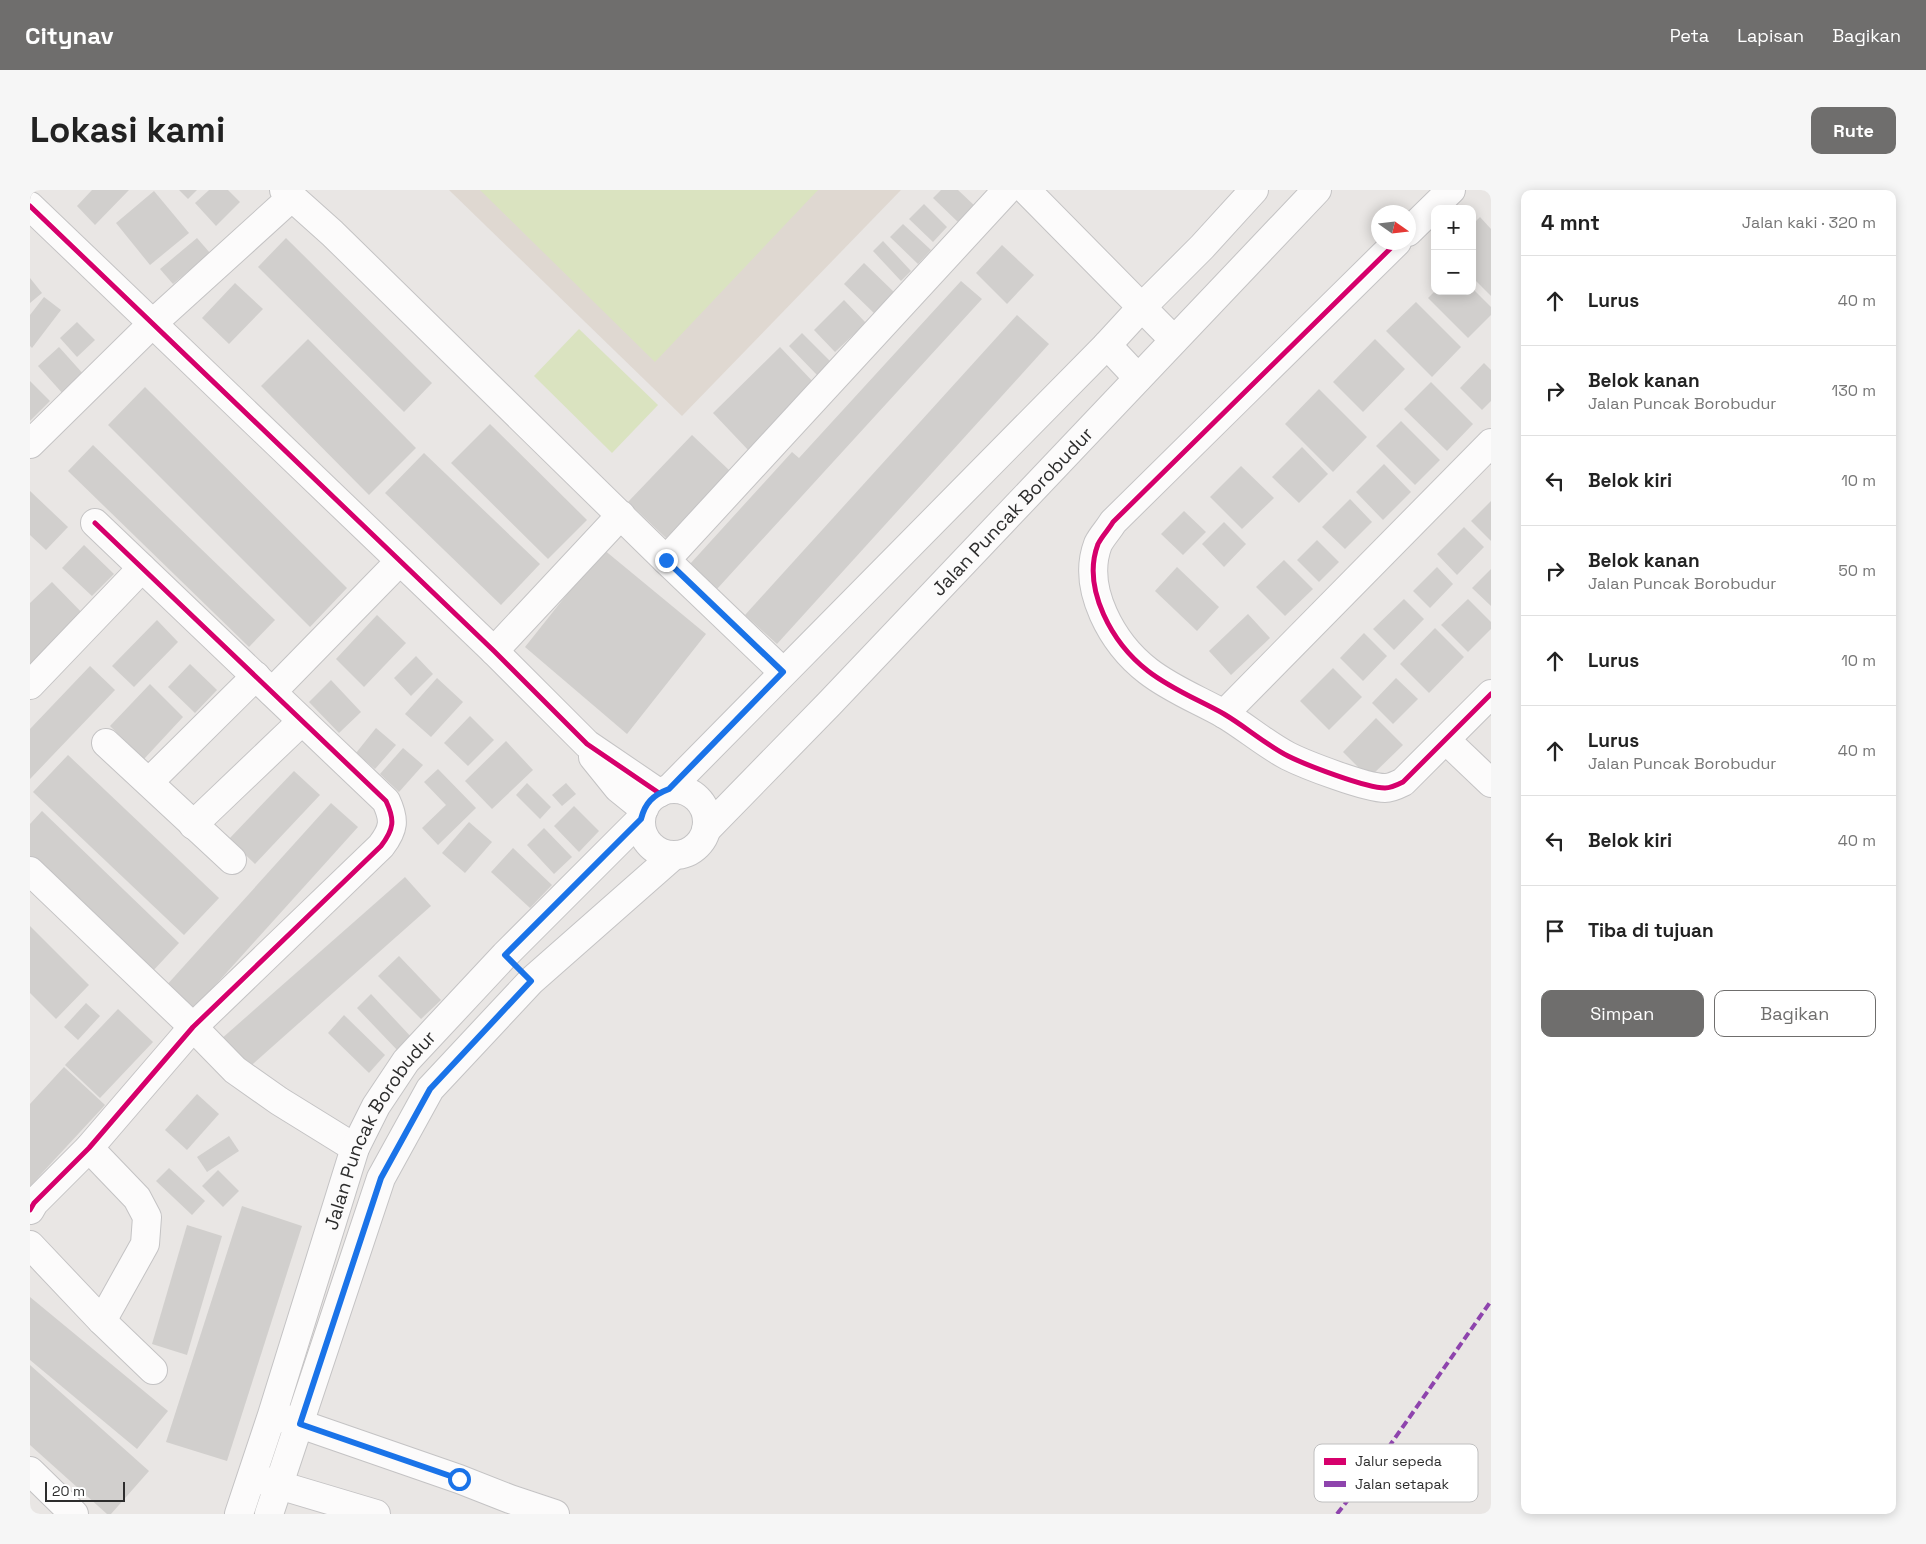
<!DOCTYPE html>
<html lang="id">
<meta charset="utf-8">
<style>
:root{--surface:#fff;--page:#f6f6f6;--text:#222;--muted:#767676;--line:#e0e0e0;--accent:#6f6e6d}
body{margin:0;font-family:"Space Grotesk",sans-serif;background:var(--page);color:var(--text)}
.controls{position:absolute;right:15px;top:15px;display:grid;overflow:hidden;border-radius:10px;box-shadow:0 2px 12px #0003}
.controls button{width:45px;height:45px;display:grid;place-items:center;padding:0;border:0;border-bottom:1px solid var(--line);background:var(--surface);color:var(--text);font:25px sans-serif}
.compass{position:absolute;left:1341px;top:15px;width:45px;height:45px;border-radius:50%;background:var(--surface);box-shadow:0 2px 12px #0003;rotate:104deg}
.scale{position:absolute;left:15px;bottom:12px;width:80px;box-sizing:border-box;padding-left:5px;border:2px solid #2d2d2d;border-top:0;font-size:14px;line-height:18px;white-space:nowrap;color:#2d2d2d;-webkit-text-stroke:4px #fff;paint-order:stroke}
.stop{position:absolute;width:15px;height:15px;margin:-11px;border:4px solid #1a73e8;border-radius:50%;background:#fff}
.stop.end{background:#1a73e8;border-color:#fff;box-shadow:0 1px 5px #0008}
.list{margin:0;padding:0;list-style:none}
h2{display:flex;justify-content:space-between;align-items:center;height:65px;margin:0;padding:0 20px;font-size:21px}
h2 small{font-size:16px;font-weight:400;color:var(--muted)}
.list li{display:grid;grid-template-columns:32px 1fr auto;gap:15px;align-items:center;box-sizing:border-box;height:90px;padding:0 20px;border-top:1px solid var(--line)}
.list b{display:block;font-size:19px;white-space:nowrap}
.list p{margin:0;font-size:16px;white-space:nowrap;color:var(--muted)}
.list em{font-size:16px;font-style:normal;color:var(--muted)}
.actions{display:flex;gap:10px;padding:15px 20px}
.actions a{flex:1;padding:11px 0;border:1px solid var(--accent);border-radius:10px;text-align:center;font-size:18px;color:var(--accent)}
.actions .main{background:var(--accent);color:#fff}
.icon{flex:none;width:28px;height:28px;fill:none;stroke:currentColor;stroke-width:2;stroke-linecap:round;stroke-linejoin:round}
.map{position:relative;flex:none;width:1461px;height:1324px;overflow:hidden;border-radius:10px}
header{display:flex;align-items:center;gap:30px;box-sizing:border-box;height:70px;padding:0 25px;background:var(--accent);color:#fff}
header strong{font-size:24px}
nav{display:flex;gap:28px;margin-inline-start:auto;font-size:18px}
.intro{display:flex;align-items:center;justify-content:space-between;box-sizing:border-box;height:120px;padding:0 30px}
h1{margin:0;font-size:35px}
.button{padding:12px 22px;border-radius:10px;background:var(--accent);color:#fff;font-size:18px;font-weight:700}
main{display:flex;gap:30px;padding:0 30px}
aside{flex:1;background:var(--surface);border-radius:10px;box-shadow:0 2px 12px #0003}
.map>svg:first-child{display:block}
.education{fill:#dfd8d1}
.pitch{fill:#dae3c0}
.building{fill:#d1cfcd}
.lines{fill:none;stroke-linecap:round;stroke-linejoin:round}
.minor-casing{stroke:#c4c3c4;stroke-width:30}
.minor{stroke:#fcfbfb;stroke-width:28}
.quiet{stroke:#8e44ad;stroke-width:4;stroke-dasharray:8 4;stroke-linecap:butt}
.cycleway-casing{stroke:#fff;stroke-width:8}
.cycleway{stroke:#d6006c;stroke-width:5}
.route{stroke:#1a73e8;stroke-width:6}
.labels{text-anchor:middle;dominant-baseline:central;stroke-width:4.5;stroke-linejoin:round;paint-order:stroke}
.street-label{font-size:19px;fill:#2d2d2d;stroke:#fff}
.key{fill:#fff;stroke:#c0c0c0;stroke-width:1}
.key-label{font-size:14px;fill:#2d2d2d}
</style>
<header>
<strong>Citynav</strong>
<nav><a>Peta</a><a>Lapisan</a><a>Bagikan</a></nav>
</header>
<div class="intro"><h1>Lokasi kami</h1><a class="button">Rute</a></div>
<main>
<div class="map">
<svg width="1461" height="1324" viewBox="0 0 1461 1324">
<rect width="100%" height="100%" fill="#e9e6e4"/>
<path class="education" d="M419,0h452l-219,226z"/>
<g class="pitch">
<path d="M450,0h338l-163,172z"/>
<path d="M549,139l79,76 -46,48 -78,-77z"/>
</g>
<g class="building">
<path d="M62,0h37l-34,35 -18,-19z"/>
<path d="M149,0h18l-9,9z"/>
<path d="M179,0h19l12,12 -24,24 -21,-23z"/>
<path d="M911,0h17l18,17 -16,17 -27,-26z"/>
<path d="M124,1l35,42 -39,32 -34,-42z"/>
<path d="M894,14l23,23 -14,15 -24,-23z"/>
<path d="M1450,27l11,12v67l-19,-19v-52z"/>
<path d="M873,34l28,26 -13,14 -28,-27z"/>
<path d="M167,48l13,15 -37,31 -13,-15z"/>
<path d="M256,48l146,145 -28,29 -146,-145z"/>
<path d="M853,51l28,30 -10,10 -28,-30z"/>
<path d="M972,55l32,30 -27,29 -31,-31z"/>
<path d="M834,73l33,32 -20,21 -33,-32z"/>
<path d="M0,88l12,15 -12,10z"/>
<path d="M931,91l21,18 -265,290 -27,-25 102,-112 7,6z"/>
<path d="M205,93l28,26 -34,35 -27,-26z"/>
<path d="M1442,98l19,19v8l-23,23 -40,-40 7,-7h37z"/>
<path d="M14,107l17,13 -29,38 -2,-2v-31z"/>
<path d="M814,110l22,23 -31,29 -21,-22z"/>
<path d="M1386,112l45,45 -29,30 -46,-46z"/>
<path d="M987,125l32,29 -272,300 -32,-29z"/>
<path d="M47,132l18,18 -18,17 -17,-19z"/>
<path d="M772,143l29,29 -13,14 -29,-30z"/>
<path d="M278,149l108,109 -47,47 -108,-109z"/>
<path d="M1345,149l30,30 -42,43 -30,-30z"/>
<path d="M29,157l26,29 -21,19 -26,-29z"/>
<path d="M750,157l37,39 -67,66 -37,-39z"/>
<path d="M1454,173l7,7v31l-9,9 -22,-22z"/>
<path d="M0,191l20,20 -20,20z"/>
<path d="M1401,192l42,42 -26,27 -43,-42z"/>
<path d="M115,197l202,201 -37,39 -202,-202z"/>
<path d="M1289,199l48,48 -34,35 -48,-48z"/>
<path d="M1371,231l39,39 -25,25 -39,-39z"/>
<path d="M460,234l97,96 -39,39 -97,-96z"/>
<path d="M662,245l38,36 -64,67 -38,-36z"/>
<path d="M63,255l182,175 -26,27 -181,-176z"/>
<path d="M1272,257l26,27 -29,29 -27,-26z"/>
<path d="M394,263l116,111 -39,41 -116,-112z"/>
<path d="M1354,274l27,28 -28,28 -27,-28z"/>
<path d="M1211,276l33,32 -32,31 -32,-32z"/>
<path d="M0,301l38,36 -22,23 -16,-15z"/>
<path d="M1320,309l22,23 -27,27 -23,-22z"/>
<path d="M1461,311v40l-20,-20z"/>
<path d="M1154,321l22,21 -23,23 -22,-21z"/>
<path d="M1194,332l22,22 -22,23 -22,-23z"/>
<path d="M1434,337l20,20 -27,28 -20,-21z"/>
<path d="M1287,350l22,22 -20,20 -22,-22z"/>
<path d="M54,355l30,29 -22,22 -30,-28z"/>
<path d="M573,359l103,85 -79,100 -102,-87z"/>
<path d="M1254,370l29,29 -28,27 -29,-29z"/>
<path d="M1147,377l42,40 -22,24 -42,-40z"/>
<path d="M1407,377l16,17 -23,24 -17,-17z"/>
<path d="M1461,379v37l-19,-18z"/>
<path d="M22,392l37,38 -59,58v-75z"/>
<path d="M1374,409l20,20 -30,31 -21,-21z"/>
<path d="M1438,409l23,23v7l-23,23 -27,-27z"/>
<path d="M1218,424l22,24 -39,37 -22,-24z"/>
<path d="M347,425l29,28 -42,44 -28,-28z"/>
<path d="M127,430l21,22 -44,45 -22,-21z"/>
<path d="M1405,438l29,29 -35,36 -29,-29z"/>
<path d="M1334,443l23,23 -24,25 -23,-23z"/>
<path d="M386,466l17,18 -22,22 -17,-18z"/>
<path d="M160,474l27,26 -22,23 -27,-26z"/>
<path d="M60,476l25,24 -85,89v-50z"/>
<path d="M1303,478l29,29 -33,33 -29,-29z"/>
<path d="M407,488l26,24 -32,35 -26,-23z"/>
<path d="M1366,488l22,21 -25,25 -21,-21z"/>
<path d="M301,490l30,32 -22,21 -30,-31z"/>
<path d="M120,494l33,33 -39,42 -34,-33z"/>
<path d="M440,526l24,24 -26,26 -24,-23z"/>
<path d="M1346,528l27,27 -34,33 -26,-26z"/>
<path d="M346,538l20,17 -21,24 -19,-16z"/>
<path d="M476,551l27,29 -41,39 -27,-28z"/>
<path d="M373,558l20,17 -24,27 -19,-18z"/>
<path d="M38,565l151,143 -35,37 -151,-143z"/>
<path d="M408,579l38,39 -38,37 -16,-17 24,-23 -22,-23z"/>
<path d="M264,581l26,24 -65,69 -26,-25z"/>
<path d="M497,593l24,24 -11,12 -24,-24z"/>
<path d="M536,593l10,11 -14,12 -10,-11z"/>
<path d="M301,613l27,24 -166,184 -27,-24z"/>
<path d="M544,616l25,25 -20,21 -25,-26z"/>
<path d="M12,621l137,132 -29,31 -120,-116v-34z"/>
<path d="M439,632l23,20 -27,31 -23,-20z"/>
<path d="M514,638l28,29 -18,17 -27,-29z"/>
<path d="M483,658l39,37 -22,23 -39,-36z"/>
<path d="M375,687l26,29 -185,164 -26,-30z"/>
<path d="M0,736l59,59 -33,34 -26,-26z"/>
<path d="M369,766l42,44 -20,19 -43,-43z"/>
<path d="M341,804l42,45 -14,13 -42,-44z"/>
<path d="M56,813l14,13 -22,24 -14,-13z"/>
<path d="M88,819l35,33 -53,56 -35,-33z"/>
<path d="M314,825l41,40 -16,18 -41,-40z"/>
<path d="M34,877l41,38 -75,81v-82z"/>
<path d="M167,904l22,20 -32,36 -22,-20z"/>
<path d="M199,946l10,15 -32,21 -10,-15z"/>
<path d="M139,978l36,33 -13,14 -36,-34z"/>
<path d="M188,980l21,21 -16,16 -21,-21z"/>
<path d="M212,1016l60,20 -75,235 -61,-19z"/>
<path d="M157,1035l35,11 -35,119 -35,-11z"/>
<path d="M0,1107l138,114 -31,38 -107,-89z"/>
<path d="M0,1175l119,106 -38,43h-4l-77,-69z"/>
</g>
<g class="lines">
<defs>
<g id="minor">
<path d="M254,0l48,43 334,327 117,112"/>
<path d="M996,0l148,150"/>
<path d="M0,16l464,445 93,93 72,49"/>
<path d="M1378,42l43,-42"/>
<path d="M1367,52l-284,280c-4,7 -11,14 -15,22 -17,45 15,100 50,127 23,18 51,29 76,43 22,13 41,30 64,42 18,9 78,32 97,32 6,0 12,-3 18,-6l88,-88"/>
<path d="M1077,155l31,33"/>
<path d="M0,254l122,-120 140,-127"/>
<path d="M636,370l341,-370"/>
<path d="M464,461l127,-136"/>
<path d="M0,495l112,-117"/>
<path d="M242,502l128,-131"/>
<path d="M1194,524l267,-271"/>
<path d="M1416,550l45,43"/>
<path d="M76,553l126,117"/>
<path d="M563,567l25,31 26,21"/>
<path d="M119,592l107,-106"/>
<path d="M639,599l438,-444 34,-37 61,-61 52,-57"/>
<circle cx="644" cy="632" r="33"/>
<path d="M163,635l109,-104"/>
<path id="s1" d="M676,640l123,-126 488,-514"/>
<path d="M0,681l163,156 42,43 44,31 76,47"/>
<path d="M59,958l48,50 10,19 -2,27 -43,77"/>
<path d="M0,1020l4,-7 55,-55 104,-121 188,-181c13,-17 14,-26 5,-45l-291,-278"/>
<path d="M0,1055l72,76 51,49"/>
<path d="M253,1228l176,61 51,20 45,15"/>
<path d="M0,1281l44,43"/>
<path d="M232,1290l114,34"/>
<path id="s2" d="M209,1324l33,-99 83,-267 21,-42 30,-45 99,-106 136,-136"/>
<path d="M239,1324l112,-336 49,-89 101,-108 142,-125"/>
</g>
</defs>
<use href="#minor" class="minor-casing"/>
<use href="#minor" class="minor"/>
<path class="quiet" d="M1307,1324l44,-56 110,-157"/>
<defs>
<g id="cycleway">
<path d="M0,16l464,445 93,93 72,49"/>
<path d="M1367,52l-284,280c-4,7 -11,14 -15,22 -17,45 15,100 50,127 23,18 51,29 76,43 22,13 41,30 64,42 18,9 78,32 97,32 6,0 12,-3 18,-6l88,-88"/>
<path d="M0,1020l4,-7 55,-55 104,-121 188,-181c13,-17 14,-26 5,-45l-291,-278"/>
</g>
</defs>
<use href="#cycleway" class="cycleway-casing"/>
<use href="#cycleway" class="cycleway"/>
</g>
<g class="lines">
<path class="route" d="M429,1289l-159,-55 81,-246 49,-89 101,-108 -26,-26 136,-136c4,-16 12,-24 28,-30l114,-117 -117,-112"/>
</g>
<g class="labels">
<g class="street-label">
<text stroke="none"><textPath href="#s1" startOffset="442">Jalan Puncak Borobudur</textPath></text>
<text stroke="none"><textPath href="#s2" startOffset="411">Jalan Puncak Borobudur</textPath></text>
</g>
</g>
<rect x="1284" y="1254" width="164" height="58" rx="8" class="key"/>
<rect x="1294" y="1268" width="22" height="7" fill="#d6006c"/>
<rect x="1294" y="1291" width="22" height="6" fill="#8e44ad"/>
<g class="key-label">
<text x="1325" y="1276">Jalur sepeda</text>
<text x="1325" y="1299">Jalan setapak</text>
</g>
</svg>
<div class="controls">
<button>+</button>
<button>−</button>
</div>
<svg class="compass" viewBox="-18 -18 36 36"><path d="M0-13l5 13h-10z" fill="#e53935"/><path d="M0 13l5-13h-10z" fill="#767676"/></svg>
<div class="scale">20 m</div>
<div class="stop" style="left:429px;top:1289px"></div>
<div class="stop end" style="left:636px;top:370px"></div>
</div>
<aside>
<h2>4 mnt<small>Jalan kaki · 320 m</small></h2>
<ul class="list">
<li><svg class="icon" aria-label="ahead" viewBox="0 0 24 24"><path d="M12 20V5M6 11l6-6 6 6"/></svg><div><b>Lurus</b></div><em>40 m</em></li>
<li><svg class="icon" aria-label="right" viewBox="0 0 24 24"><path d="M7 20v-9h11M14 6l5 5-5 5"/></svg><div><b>Belok kanan</b><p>Jalan Puncak Borobudur</p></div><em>130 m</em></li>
<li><svg class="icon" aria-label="left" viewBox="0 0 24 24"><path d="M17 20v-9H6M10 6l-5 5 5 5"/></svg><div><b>Belok kiri</b></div><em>10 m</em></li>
<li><svg class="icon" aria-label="right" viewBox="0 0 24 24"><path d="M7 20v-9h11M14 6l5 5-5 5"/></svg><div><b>Belok kanan</b><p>Jalan Puncak Borobudur</p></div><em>50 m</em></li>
<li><svg class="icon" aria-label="ahead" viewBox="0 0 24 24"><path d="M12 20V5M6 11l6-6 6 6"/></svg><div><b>Lurus</b></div><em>10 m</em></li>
<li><svg class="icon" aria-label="ahead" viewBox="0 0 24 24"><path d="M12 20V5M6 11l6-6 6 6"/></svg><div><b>Lurus</b><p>Jalan Puncak Borobudur</p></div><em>40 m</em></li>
<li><svg class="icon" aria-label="left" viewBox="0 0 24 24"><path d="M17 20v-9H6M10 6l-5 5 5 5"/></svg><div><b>Belok kiri</b></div><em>40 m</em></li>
<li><svg class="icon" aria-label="arrive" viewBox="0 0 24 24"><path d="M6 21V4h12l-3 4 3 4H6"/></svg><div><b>Tiba di tujuan</b></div></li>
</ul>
<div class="actions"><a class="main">Simpan</a><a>Bagikan</a></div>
</aside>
</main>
